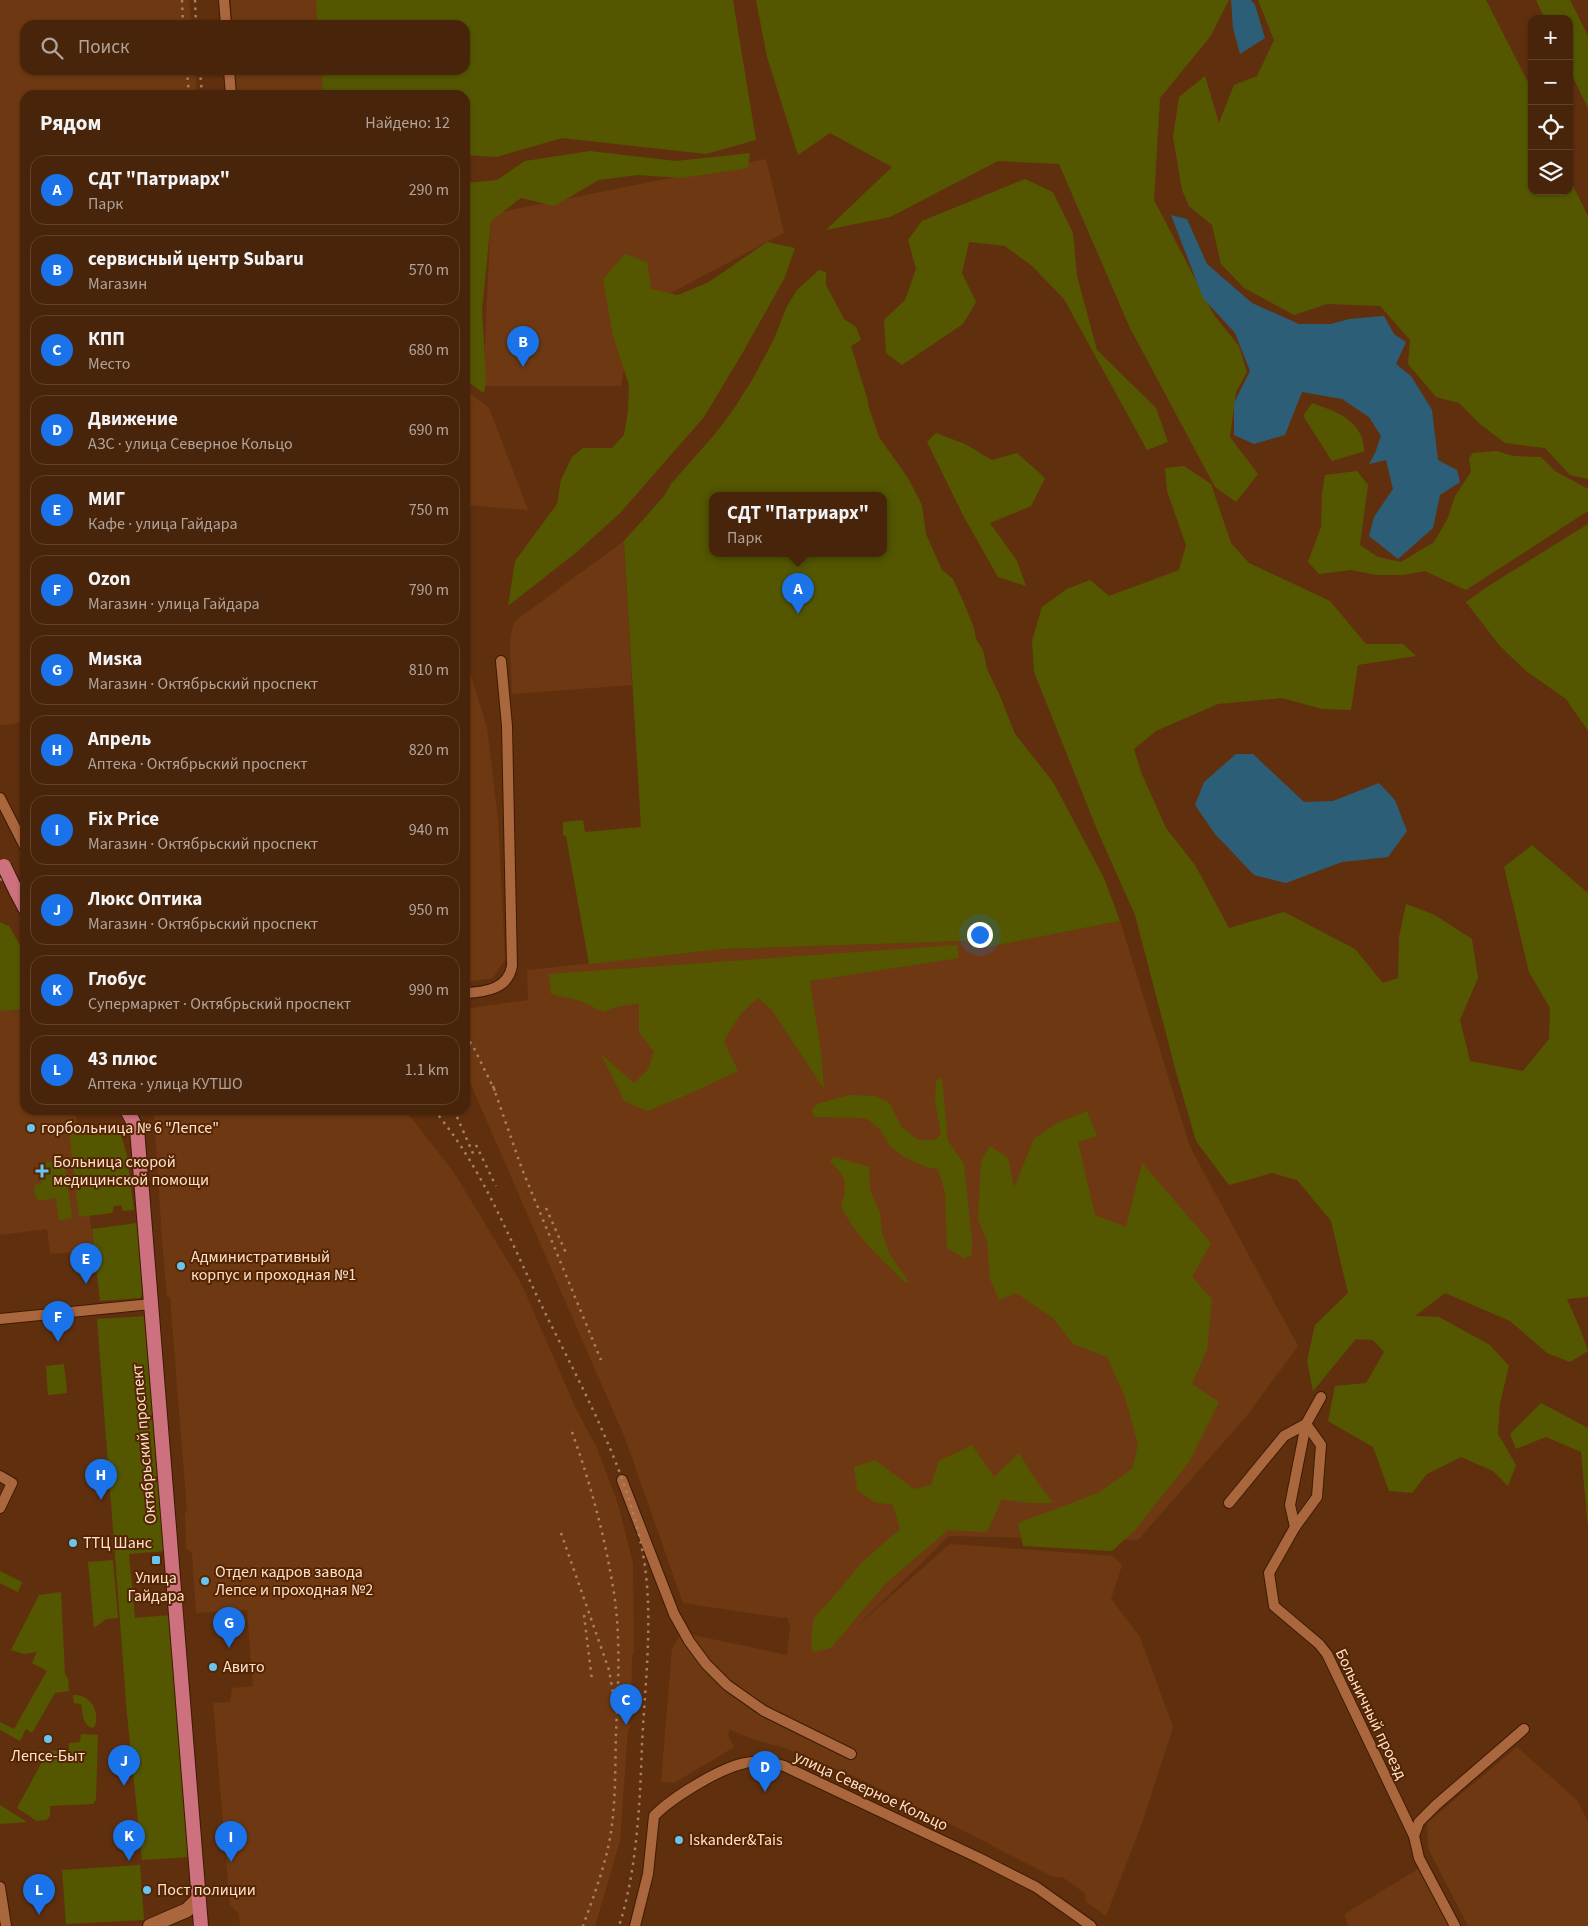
<!DOCTYPE html>
<html lang="ru">
<meta charset="utf-8">
<style>
:root{--surface:#48240a;--page:#523018;--text:#f1f3f6;--muted:#b1a49c;--line:#60412b;--accent:#1a73e8}
body{margin:0;font-family:"Source Sans 3",sans-serif;background:var(--page);color:var(--text)}
.controls{position:absolute;right:15px;top:15px;display:grid;overflow:hidden;border-radius:10px;box-shadow:0 1px 4px #0004}
.controls button{width:45px;height:45px;display:grid;place-items:center;padding:0;border:0;border-bottom:1px solid var(--line);background:var(--surface);color:var(--text);font:25px sans-serif}
.you{position:absolute;left:979px;top:934px;width:18px;height:18px;margin:-12px;border:4px solid #fff;border-radius:50%;background:#1a73e8;box-shadow:0 0 0 8px #1a73e833}
.badge{display:grid;place-items:center;width:32px;height:32px;border-radius:50%;background:var(--accent);color:#fff;font-size:16px;font-weight:700}
.pin{position:absolute;translate:-50% -41px;filter:drop-shadow(0 1px 2px #0008)}
.pin::after{content:'';position:absolute;top:26px;width:18px;height:15px;background:inherit;clip-path:polygon(0 0,100% 0,50% 100%)}
.popup{position:absolute;left:709px;top:492px;width:178px;height:65px;box-sizing:border-box;display:grid;place-content:center;border-radius:10px;background:var(--surface);filter:drop-shadow(0 1px 4px #0005);font-size:16px;white-space:nowrap;color:var(--muted)}
.popup b{font-size:19px;color:var(--text)}
.popup::after{content:'';position:absolute;left:50%;top:100%;margin-left:-10px;border:10px solid transparent;border-top-color:var(--surface)}
.list{margin:0;padding:0;list-style:none}
h2{display:flex;justify-content:space-between;align-items:center;height:65px;margin:0;padding:0 20px;font-size:21px}
h2 small{font-size:16px;font-weight:400;color:var(--muted)}
.list li{display:grid;grid-template-columns:32px 1fr auto;gap:15px;align-items:center;box-sizing:border-box;height:70px;margin:0 10px 10px;padding:0 10px;border:1px solid var(--line);border-radius:15px}
.list b{display:block;font-size:19px;white-space:nowrap}
.list p{margin:0;font-size:16px;white-space:nowrap;color:var(--muted)}
.list em{font-size:16px;font-style:normal;color:var(--muted)}
.icon{flex:none;width:28px;height:28px;fill:none;stroke:currentColor;stroke-width:2;stroke-linecap:round;stroke-linejoin:round}
.map{position:relative;flex:none;width:1588px;height:1926px;overflow:hidden}
.search{position:absolute;background:var(--surface);box-shadow:0 1px 4px #0004;left:20px;top:20px;width:450px;height:55px;display:flex;align-items:center;gap:12px;box-sizing:border-box;padding:0 18px;border-radius:15px;color:var(--muted);font-size:19px}
.panel{position:absolute;background:var(--surface);box-shadow:0 1px 4px #0004;left:20px;top:90px;width:450px;height:1025px;border-radius:15px}
.map>svg:first-child{display:block}
.built{fill:#6e3912}
.green{fill:#545700;fill-rule:evenodd}
.water{fill:#2d5e77}
.lines{fill:none;stroke-linecap:round;stroke-linejoin:round}
.minor-casing{stroke:#3c1b04;stroke-width:12}
.secondary-casing{stroke:#3c1b04;stroke-width:16}
.primary-casing{stroke:#3c1b04;stroke-width:16}
.minor{stroke:#aa673d;stroke-width:10}
.secondary{stroke:#aa673d;stroke-width:14}
.primary{stroke:#cd717e;stroke-width:14}
.rail{stroke:#a88065;stroke-width:2.5;stroke-dasharray:2.5 5;stroke-linecap:butt}
.primary-bridge-casing{stroke:#3c1b04;stroke-width:16;stroke-linecap:butt}
.primary-bridge{stroke:#cd717e;stroke-width:14}
.poi-dot{fill:#69c4f1;stroke:#542501;stroke-width:2}
.labels{text-anchor:middle;dominant-baseline:central;stroke-width:4;stroke-linejoin:round;paint-order:stroke}
.poi-label{font-size:16px;fill:#ffe0cf;stroke:#542501;text-anchor:start}
.street-label{font-size:16px;fill:#ffe0cf;stroke:#542501}
</style>
<div class="map">
<svg width="1588" height="1926" viewBox="0 0 1588 1926">
<rect width="100%" height="100%" fill="#60300e"/>
<g class="built">
<path d="M0,0h189l2,25h-166v45h170l2,25h-172v634l-5,1v-7l-20,2z"/>
<path d="M231,0h85l1,25h-85z"/>
<path d="M234,70h87l2,25h-88z"/>
<path d="M766,159l18,74 -151,80 -12,73h-138l8,-172z"/>
<path d="M465,389l24,19 39,102 -63,-5z"/>
<path d="M624,541l8,144 -120,9 -2,-50 2,-14 3,-9z"/>
<path d="M465,656l22,72 11,91 7,140 -12,19 -28,4z"/>
<path d="M1120,921l70,226 108,199 -50,68 -110,126 -189,-4 -93,91 94,-83 163,12 9,9 -11,34 29,38 33,90 -32,99 -35,90 -20,-14 -1,-9 -23,-16h-9l-143,-74 -61,-29 -64,-26 -33,-9 -22,-9 -2,5 6,12 -60,36 -13,-1 11,-133 11,-19 10,5 94,20 3,-29 -3,-9 -4,1 -100,-15 -58,-165 -160,-367v-62l63,-9 -1,-30 196,-21 245,-8 5,9z"/>
<path d="M0,1005h7l6,4 12,2v99h50l19,137h-6v4l-38,3 -3,-25 -47,6z"/>
<path d="M156,1110h249l48,61 68,112 55,126 21,39 21,56 15,60 1,90 -2,1 -1,56 -2,1 1,17h-2l-8,112 -25,85h-355l-1,-13 -9,-7 -17,-203 17,-1 2,-14 21,-2 -6,-76 -51,3 -4,-60 -6,-5 -1,-36 2,-1 -17,-214h-3l-5,-57 -8,-128z"/>
<path d="M1517,1747l60,53 11,21v105h-120l-40,-78 -1,-25z"/>
<path d="M1421,1867l31,59h-104l-3,-12z"/>
</g>
<g class="green">
<path d="M316,0h417l23,140 -50,14 -144,-16 -66,19 -31,-2v-60h-142l-2,-25h144v-45h-148z"/>
<path d="M756,0h473l-19,37 -50,61 -6,102 60,115 25,31 8,26 -11,20 -6,45 28,37 -22,28 -21,-15 -85,-159 -71,-164 -61,-3 -108,56 -64,13 66,-63 -62,-34 -32,22 -31,-98z"/>
<path d="M1258,0h228l46,90v101h37v-13l19,38v263l-18,-4 -25,-27 -40,-5 -25,-19 -21,-21 -23,-6 -28,-33 2,-24 -30,-34 -53,-2 -33,11 -50,-27 -23,-24 -9,-39 -23,-19 -7,-16 -9,-53 6,-40 26,-21 14,47 15,-38 23,-9 17,-36z"/>
<path d="M1536,0h34l18,36v72l-19,-39v-50h-24z"/>
<path d="M590,151l86,10 74,-8 -2,15 -67,10 -43,-3 -39,5 -45,26 -33,-8 -30,23 -9,88 4,71 -2,13 -19,-13v-197l32,-3 28,-19z"/>
<path d="M1025,179l28,13 20,41 4,43 20,74 59,58 12,34 -21,8 -83,-151 -32,-33 -27,-20 -36,-4 -7,31 14,29 -13,22 -61,41 -16,-12 -2,-33 21,-20 11,-31 -8,-29 14,-19z"/>
<path d="M767,242l28,6 -11,31 -41,73 -39,65 -84,96 -42,38 -70,55 7,-45 42,-57 4,-24 11,-23 11,-9h29l12,-13 4,-24 1,-26 -16,-49 -10,-57 22,-25 22,8 4,27 27,6 31,-13z"/>
<path d="M819,270l7,2v13l18,34 12,8 5,13 -10,6 17,55v4l11,32 29,41 14,27 4,29 16,36 11,9 10,22 11,27 2,11 7,11 4,19 13,27 15,38 38,48 51,96 16,43 -147,29 -5,-9 -245,8 -134,15 -23,-128 -3,-1v-13l20,-2 2,12 56,-5 -17,-286 40,-45 7,-12 44,-50 18,-24 18,-28 23,-43 13,-33 10,-16zM713,495h170v58h-170z"/>
<path d="M1312,403c16,6 38,12 47,29 4,5 4,14 6,19l-33,10 -29,-45z"/>
<path d="M936,433l29,11 27,16 25,-7 28,25 -14,28 -41,17 27,38 9,25 -28,-9 -34,-60 -37,-75z"/>
<path d="M1496,451l17,5 28,1 14,14 33,18v22l-122,79 -41,-19 -22,4h-27l-25,-5 -32,4 -11,-12 13,-35 1,-33 3,-19 32,-4 11,14 -8,60 18,12 23,5 33,-20 14,-24 7,-22 16,-24 -2,-14 4,-5z"/>
<path d="M1184,466l27,18 20,59 18,20 81,38 36,43h37l13,12 -58,9 -7,45 -29,-1 -40,-11 -64,6 -62,27 -22,18 7,23 25,56 29,37 34,63 55,-16 71,37 28,34 15,-5 1,-41 7,-33 29,11 37,24 6,39 -18,42 10,41 53,10 26,-32 1,-31 -21,-36 -25,-105 28,-22 56,48v404l-21,2 14,32 7,20 -18,11 -23,-9 -37,-32 -65,-28 -30,23 24,1 51,28 19,21 -9,37 -2,31 18,31 -8,21 -15,-15 -32,-14 -34,17 -15,19 -23,-2 -16,-44 -45,-26 7,-35 31,-3 18,-31 -11,-12 -17,-1 -43,52 -6,-30 8,-36 33,-32 -17,-72 -34,-41 -25,-7 -43,12 -33,-44 -20,-69 -41,-157 -37,-83 -64,-160 -2,-31 10,-34 25,-18 23,-9 19,16 70,-26 7,-25 -19,-54 -2,-23z"/>
<path d="M1588,524v207l-22,-32 -40,-28 -26,-25 -34,-44 24,-17z"/>
<path d="M0,922l9,4 16,28v55l-25,2z"/>
<path d="M957,945l2,13 -149,23 11,72 3,36 -53,-80 -13,-11c-16,13 -25,25 -34,44l14,29 -49,23 -42,17 -23,-10 -23,-47 33,29 13,-12 7,-19 -15,-20v-29l-23,4 -13,5 -22,-11 -30,-7 -2,-20z"/>
<path d="M942,1078l6,63 16,23 8,77 -1,15 -7,2 -17,-10 -2,-55 -7,-24 -12,-2 -22,-10 -15,-12 -9,-16 -14,-11 -52,-1 -2,-7 5,-6 32,-9 26,1 14,7 13,24 16,13h18l5,-6 -6,-33 1,-20z"/>
<path d="M1087,1111l10,25 -19,6 17,73 31,12 16,-64 69,80 -19,34 20,22 -5,51 -15,34 27,18 -30,60 -54,68 -23,21 -89,-5 -5,-23 80,-30 34,-24 6,-24 -13,-48 -18,-40 -34,-13 -20,-26 -37,-25 -17,7 -9,-21 -3,-38 -9,-22 3,-58 9,-15 18,12 6,30 20,-49 23,-16z"/>
<path d="M118,1124l9,32 7,54 -11,1 -2,-6 -7,1 -2,7 -33,4 -10,-87z"/>
<path d="M834,1157l35,10 1,22 10,25 2,19 8,22 19,27 -3,1c-24,-23 -51,-47 -65,-77 3,-10 7,-23 0,-33 -4,-5 -8,-7 -11,-13z"/>
<path d="M64,1160l8,58 -13,2 -3,-22 -17,3c-5,-5 -7,-13 -2,-18l4,2 1,-22z"/>
<path d="M137,1223l7,68 -4,7 -40,3 -8,-72z"/>
<path d="M148,1316l18,235 -37,3 6,64 36,-3 20,242 -49,3 -15,-146 -30,-395z"/>
<path d="M64,1364l3,29 -19,2 -2,-29z"/>
<path d="M1541,1403l47,25v99l-7,-75 -35,-15 -30,12 -6,-15z"/>
<path d="M972,1445l22,32 25,-24 12,20 22,30h-25l-26,-4 -15,33 -39,-2 -62,53 -55,65 -18,4 -2,-12 3,-22 26,-29 20,-25 40,-35 -7,-24 -19,-3 -17,-12 -3,-23 21,-7 39,29 17,-4 8,-24z"/>
<path d="M113,1560l5,58 -12,1 -12,9 -6,-66z"/>
<path d="M0,1571l22,11 -4,10 -18,-9z"/>
<path d="M61,1592l4,82 3,5 1,12 -14,2 -23,40 -6,-4 -6,12 -20,-11v-8l14,7 33,-58 -15,-8 5,-11 -13,2 -13,-4 28,-55z"/>
<path d="M73,1695c17,-1 27,15 22,31l-3,2c-10,-4 -9,-15 -11,-24l-7,-1z"/>
<path d="M81,1734l17,1 -2,65 -3,4 -43,2v10l-4,4 -9,1 -20,-13 31,-57 21,-1v-7l11,-1z"/>
<path d="M0,1805l27,17 -27,2z"/>
<path d="M140,1865l4,55 -78,4 -4,-54z"/>
</g>
<g class="water">
<path d="M1231,0h20l4,5 10,33 -25,16 -7,-26z"/>
<path d="M1171,215l16,4 20,45 45,39 47,21h32l18,-5 35,-3 10,18 12,8 -10,22 15,12 21,34 6,50 19,10 3,12 -20,13 -7,33 -35,31 -29,-23 5,-19 19,-28 -7,-29 -17,4 6,-11 6,-17 -12,-19 -27,-18 -40,-7 -17,43 -31,9 -20,-9v-32l16,-32 -15,-38 -32,-35z"/>
<path d="M1236,754h17l51,48 29,-1 46,-18 16,17 12,31 -19,26 -46,5 -56,21 -32,-8 -39,-41 -20,-29 9,-23z"/>
</g>
<g class="lines">
<defs>
<g id="minor">
<path d="M224,0l2,25"/>
<path d="M229,70l2,25"/>
<path d="M0,798l25,49"/>
<path d="M465,993c21,-1 43,-4 47,-27l-5,-240 -6,-65"/>
<path d="M0,1319l151,-15"/>
<path d="M0,1476l12,7 -12,25"/>
<path d="M622,1480l52,134 15,27 17,23 21,21 37,26 87,43"/>
<path d="M1229,1503l55,-67 22,-12 15,21 -4,52 -22,30 -26,46 5,33 45,38 8,10 87,182 5,22 36,68"/>
<path d="M1295,1527l-5,-22 16,-81 15,-27"/>
<path d="M1414,1836l5,-14 17,-17 88,-76"/>
<path d="M0,1887l6,39"/>
<path d="M635,1926l13,-52 6,-58c17,-18 66,-48 91,-53 13,-3 26,-1 39,3l195,92 57,29 55,39"/>
</g>
<path id="secondary" d="M150,1926l37,-16 11,-11"/>
<g id="primary">
<path d="M16,891l9,17"/>
<path d="M127,1110l10,19 64,797"/>
</g>
</defs>
<use href="#minor" class="minor-casing"/>
<use href="#secondary" class="secondary-casing"/>
<use href="#primary" class="primary-casing"/>
<use href="#minor" class="minor"/>
<use href="#secondary" class="secondary"/>
<use href="#primary" class="primary"/>
<g class="rail">
<path d="M182,0l1,25"/>
<path d="M195,0l1,25"/>
<path d="M187,70l2,25"/>
<path d="M200,70l2,25"/>
<path d="M0,879l25,7"/>
<path d="M465,1036l8,10 22,45"/>
<path d="M493,1086l29,83 79,191"/>
<path d="M434,1110c45,53 72,120 101,182 40,84 91,170 108,262 11,62 2,128 -1,191 -2,57 -5,126 -23,181"/>
<path d="M454,1110l21,48"/>
<path d="M476,1145l20,41"/>
<path d="M546,1208l20,45"/>
<path d="M572,1432c19,53 33,105 42,161 7,46 4,94 2,140 -1,33 0,66 -5,99 -5,32 -17,63 -28,94"/>
<path d="M561,1533l48,137 4,23"/>
<path d="M584,1615l8,65"/>
</g>
<defs>
<path id="primary-bridge" d="M4,866l12,25"/>
</defs>
<use href="#primary-bridge" class="primary-bridge-casing"/>
<use href="#primary-bridge" class="primary-bridge"/>
</g>
<g class="poi-dot">
<circle cx="31" cy="1128" r="5"/>
<path d="M39.5 1163.5h5v5h5v5h-5v5h-5v-5h-5v-5h5z"/>
<circle cx="181" cy="1266" r="5"/>
<circle cx="73" cy="1543" r="5"/>
<rect x="151" y="1555" width="10" height="10" rx="2.5"/>
<circle cx="205" cy="1581" r="5"/>
<circle cx="213" cy="1667" r="5"/>
<circle cx="48" cy="1739" r="5"/>
<circle cx="679" cy="1840" r="5"/>
<circle cx="147" cy="1890" r="5"/>
</g>
<g class="labels">
<g class="poi-label">
<text x="41" y="1128">горбольница № 6 "Лепсе"</text>
<text x="53" y="1162">Больница скорой<tspan x="53" dy="18">медицинской помощи</tspan></text>
<text x="191" y="1257">Административный<tspan x="191" dy="18">корпус и проходная №1</tspan></text>
<text x="83" y="1543">ТТЦ Шанс</text>
<text x="215" y="1572">Отдел кадров завода<tspan x="215" dy="18">Лепсе и проходная №2</tspan></text>
<text x="156" y="1578" text-anchor="middle">Улица<tspan x="156" dy="18">Гайдара</tspan></text>
<text x="223" y="1667">Авито</text>
<text x="48" y="1756" text-anchor="middle">Лепсе-Быт</text>
<text x="689" y="1840">Iskander&amp;Tais</text>
<text x="157" y="1890">Пост полиции</text>
</g>
<g class="street-label">
<text transform="translate(144 1444) rotate(-95)">Октябрьский проспект</text>
<text transform="translate(1371 1714) rotate(64)">Больничный проезд</text>
<text transform="translate(871 1791) rotate(25)">улица Северное Кольцо</text>
</g>
</g>
</svg>
<div class="controls">
<button>+</button>
<button>−</button>
<button><svg class="icon" aria-label="locate" viewBox="0 0 24 24"><circle cx="12" cy="12" r="6"/><path d="M12 2v4M12 18v4M2 12h4M18 12h4"/></svg></button>
<button><svg class="icon" aria-label="layers" viewBox="0 0 24 24"><path d="M12 4l9 5-9 5-9-5zM3 14l9 5 9-5"/></svg></button>
</div>
<div class="you"></div>
<div class="pin badge" style="left:798px;top:614px">A</div>
<div class="popup"><b>СДТ &quot;Патриарх&quot;</b>Парк</div>
<div class="pin badge" style="left:523px;top:367px">B</div>
<div class="pin badge" style="left:626px;top:1725px">C</div>
<div class="pin badge" style="left:765px;top:1792px">D</div>
<div class="pin badge" style="left:86px;top:1284px">E</div>
<div class="pin badge" style="left:58px;top:1342px">F</div>
<div class="pin badge" style="left:229px;top:1648px">G</div>
<div class="pin badge" style="left:101px;top:1500px">H</div>
<div class="pin badge" style="left:231px;top:1862px">I</div>
<div class="pin badge" style="left:124px;top:1786px">J</div>
<div class="pin badge" style="left:129px;top:1861px">K</div>
<div class="pin badge" style="left:39px;top:1915px">L</div>
<div class="search"><svg class="icon" aria-label="search" viewBox="0 0 24 24"><circle cx="10" cy="10" r="6"/><path d="M15 15l6 6"/></svg>Поиск</div>
<section class="panel">
<h2>Рядом<small>Найдено: 12</small></h2>
<ul class="list">
<li><span class="badge">A</span><div><b>СДТ &quot;Патриарх&quot;</b><p>Парк</p></div><em>290 m</em></li>
<li><span class="badge">B</span><div><b>сервисный центр Subaru</b><p>Магазин</p></div><em>570 m</em></li>
<li><span class="badge">C</span><div><b>КПП</b><p>Место</p></div><em>680 m</em></li>
<li><span class="badge">D</span><div><b>Движение</b><p>АЗС · улица Северное Кольцо</p></div><em>690 m</em></li>
<li><span class="badge">E</span><div><b>МИГ</b><p>Кафе · улица Гайдара</p></div><em>750 m</em></li>
<li><span class="badge">F</span><div><b>Ozon</b><p>Магазин · улица Гайдара</p></div><em>790 m</em></li>
<li><span class="badge">G</span><div><b>Миsка</b><p>Магазин · Октябрьский проспект</p></div><em>810 m</em></li>
<li><span class="badge">H</span><div><b>Апрель</b><p>Аптека · Октябрьский проспект</p></div><em>820 m</em></li>
<li><span class="badge">I</span><div><b>Fix Price</b><p>Магазин · Октябрьский проспект</p></div><em>940 m</em></li>
<li><span class="badge">J</span><div><b>Люкс Оптика</b><p>Магазин · Октябрьский проспект</p></div><em>950 m</em></li>
<li><span class="badge">K</span><div><b>Глобус</b><p>Супермаркет · Октябрьский проспект</p></div><em>990 m</em></li>
<li><span class="badge">L</span><div><b>43 плюс</b><p>Аптека · улица КУТШО</p></div><em>1.1 km</em></li>
</ul>
</section>
</div>
